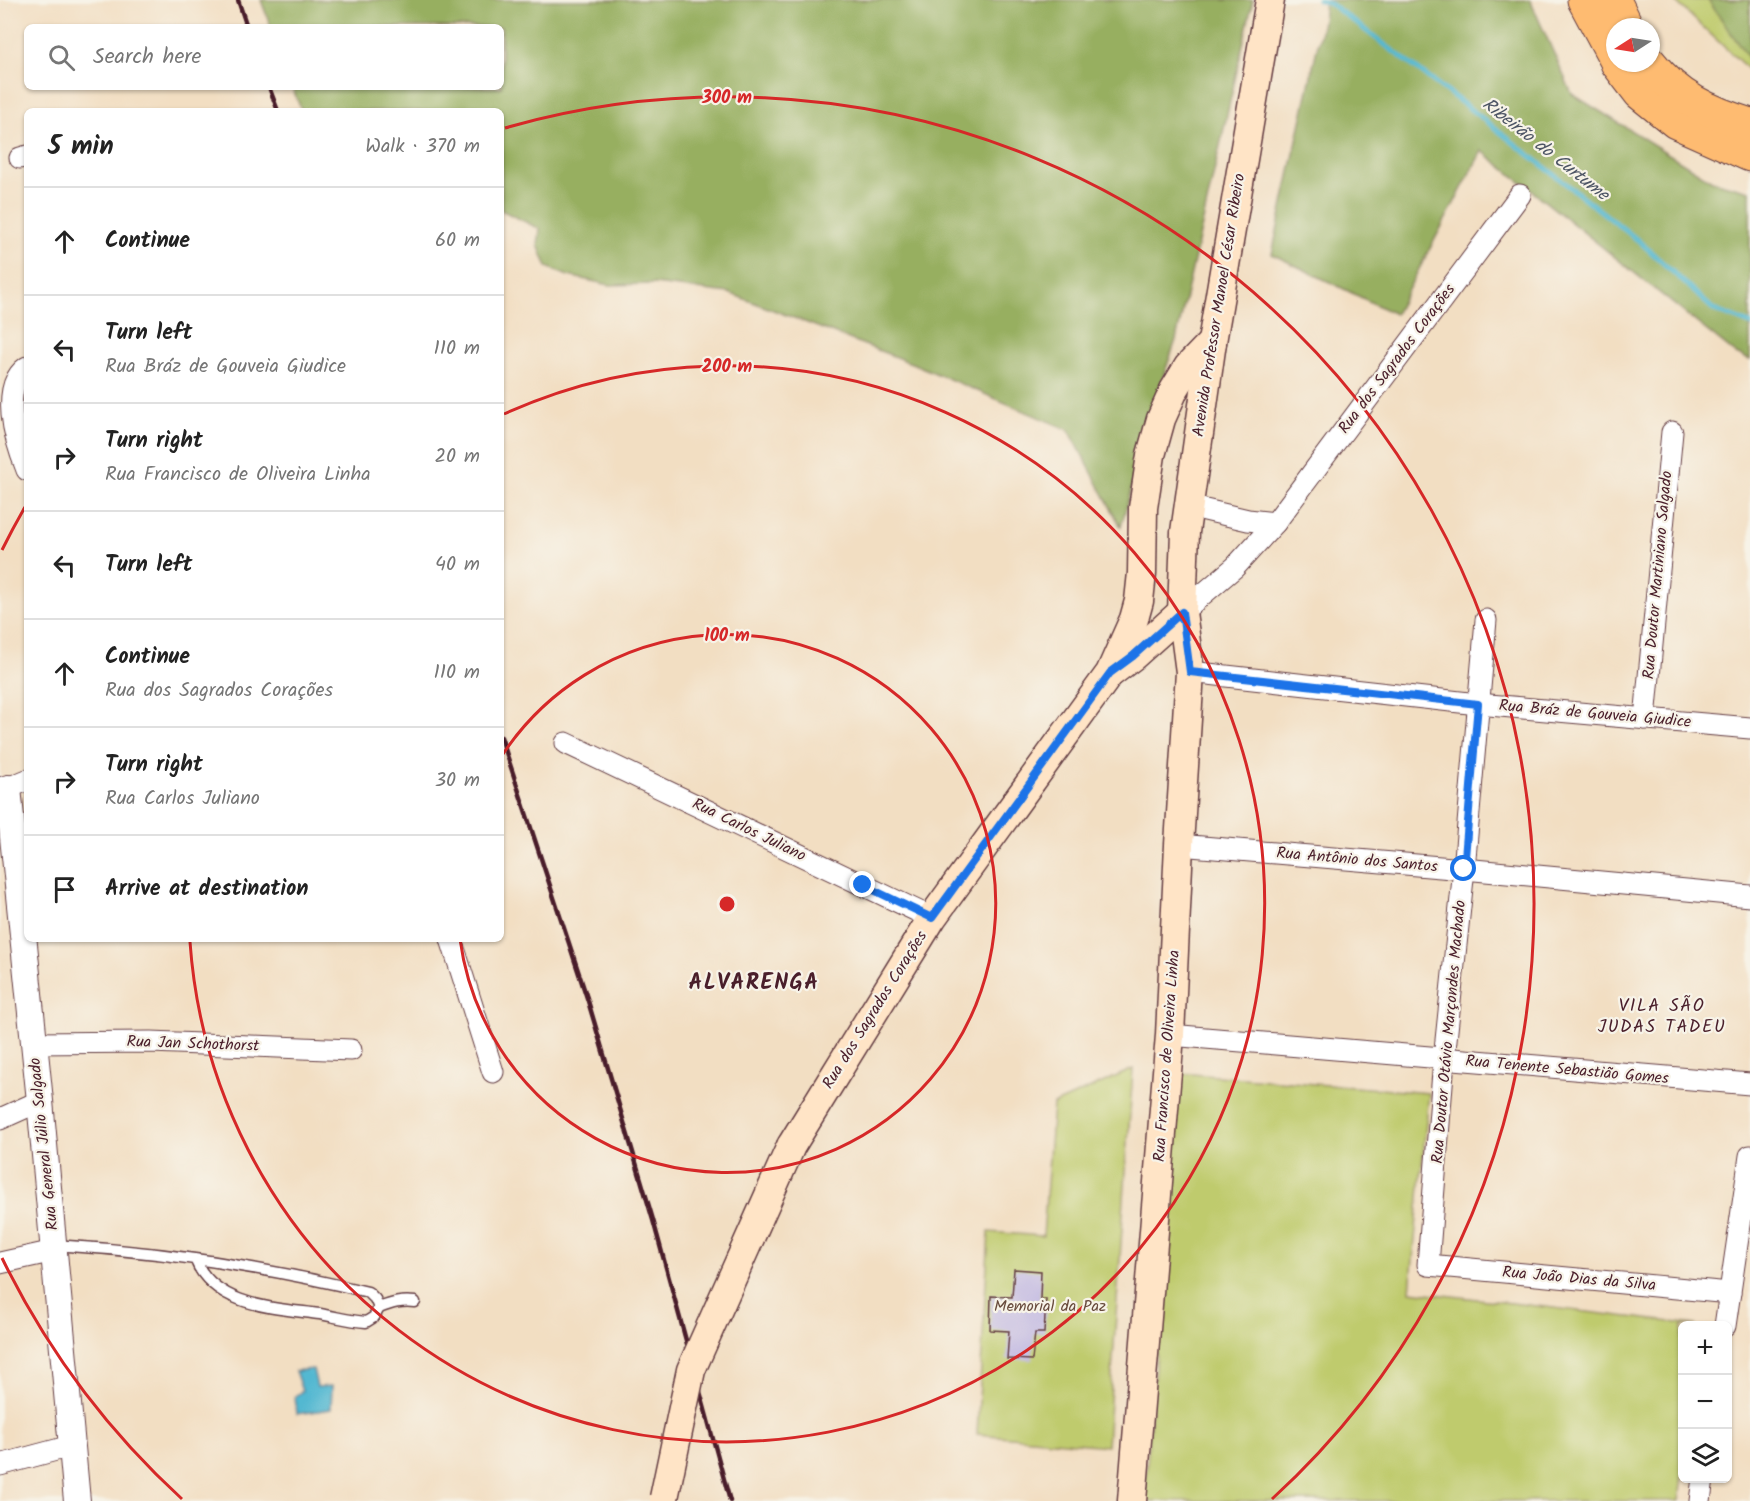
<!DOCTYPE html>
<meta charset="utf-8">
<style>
:root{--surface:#fff;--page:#f6f6f6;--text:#222;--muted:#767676;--line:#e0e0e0}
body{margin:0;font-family:Kalam,sans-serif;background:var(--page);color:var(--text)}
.controls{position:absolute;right:18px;bottom:18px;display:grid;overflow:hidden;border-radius:9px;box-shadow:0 2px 4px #0004}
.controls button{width:54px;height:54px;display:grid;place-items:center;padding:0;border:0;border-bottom:2px solid var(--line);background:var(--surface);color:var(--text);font:30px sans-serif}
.compass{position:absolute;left:1606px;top:18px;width:54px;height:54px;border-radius:50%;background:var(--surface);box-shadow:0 2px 4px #0004;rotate:258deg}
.stop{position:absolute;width:18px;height:18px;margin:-14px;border:4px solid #1a73e8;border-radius:50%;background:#fff}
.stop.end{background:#1a73e8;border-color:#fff;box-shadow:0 2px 6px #0008}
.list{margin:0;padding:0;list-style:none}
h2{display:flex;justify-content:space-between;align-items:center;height:78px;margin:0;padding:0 24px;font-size:26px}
h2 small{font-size:20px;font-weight:400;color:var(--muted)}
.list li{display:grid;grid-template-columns:39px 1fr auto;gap:18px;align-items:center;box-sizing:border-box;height:108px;padding:0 24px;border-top:2px solid var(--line)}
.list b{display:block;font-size:22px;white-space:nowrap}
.list p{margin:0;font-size:20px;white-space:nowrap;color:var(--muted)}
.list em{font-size:20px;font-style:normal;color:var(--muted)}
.icon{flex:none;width:33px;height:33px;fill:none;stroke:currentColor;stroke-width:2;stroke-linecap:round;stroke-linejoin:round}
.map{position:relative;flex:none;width:1750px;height:1501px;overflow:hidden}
.search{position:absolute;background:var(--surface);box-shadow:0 2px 4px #0004;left:24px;top:24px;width:480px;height:66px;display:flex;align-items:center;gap:15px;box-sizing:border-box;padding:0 21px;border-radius:9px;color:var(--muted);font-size:22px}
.panel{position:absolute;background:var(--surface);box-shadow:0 2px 4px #0004;left:24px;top:108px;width:480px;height:834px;border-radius:9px}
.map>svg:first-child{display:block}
.green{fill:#bfcb6d;stroke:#84754c;stroke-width:1.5}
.forest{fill:#97af60;stroke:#706746;stroke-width:1.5}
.water{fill:#52b8d1;stroke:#4e6c7e;stroke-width:1.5}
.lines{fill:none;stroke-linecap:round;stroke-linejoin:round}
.stream{stroke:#52b8d1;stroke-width:5}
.building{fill:#bcb2e1}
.service-casing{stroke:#633c42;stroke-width:13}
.minor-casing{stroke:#633c42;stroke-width:23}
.tertiary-casing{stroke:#633c42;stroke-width:28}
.secondary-casing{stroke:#633c42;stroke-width:31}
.primary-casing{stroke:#633c42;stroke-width:35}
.service{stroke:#fff;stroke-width:10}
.minor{stroke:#fff;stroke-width:21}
.tertiary{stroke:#fff;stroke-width:26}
.secondary{stroke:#ffe4c6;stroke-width:28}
.primary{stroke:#febb71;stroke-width:33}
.rail{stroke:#4a1f2b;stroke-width:4.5}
.secondary-bridge-casing{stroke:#633c42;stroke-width:31;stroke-linecap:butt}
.secondary-bridge{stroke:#ffe4c6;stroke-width:28}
.route{stroke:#1a73e8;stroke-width:8}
.ring{fill:none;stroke:#d62828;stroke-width:3}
.labels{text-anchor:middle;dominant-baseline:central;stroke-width:4.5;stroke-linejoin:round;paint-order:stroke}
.street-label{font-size:16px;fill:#4a1f2b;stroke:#f7f3e8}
.park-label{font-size:16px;fill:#674a3c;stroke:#f7f3e8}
.water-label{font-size:18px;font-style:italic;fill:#4d5565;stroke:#f7f3e8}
.neighbourhood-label{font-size:18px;letter-spacing:1.5px;fill:#4a1f2b;stroke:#f7f3e8}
.district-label{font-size:22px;font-weight:bold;letter-spacing:1.5px;fill:#4a1f2b;stroke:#f7f3e8}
.centre{fill:#d62828;stroke:#f7f3e8;stroke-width:3}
.ring-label{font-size:18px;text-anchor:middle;font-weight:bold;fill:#d62828;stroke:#f7f3e8;stroke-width:4.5;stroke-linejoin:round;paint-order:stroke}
</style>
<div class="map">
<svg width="1750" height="1501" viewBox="0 0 1750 1501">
<rect width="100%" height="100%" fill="#f7f3e8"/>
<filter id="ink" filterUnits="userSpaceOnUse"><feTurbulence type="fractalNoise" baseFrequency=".0167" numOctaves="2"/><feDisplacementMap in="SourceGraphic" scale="12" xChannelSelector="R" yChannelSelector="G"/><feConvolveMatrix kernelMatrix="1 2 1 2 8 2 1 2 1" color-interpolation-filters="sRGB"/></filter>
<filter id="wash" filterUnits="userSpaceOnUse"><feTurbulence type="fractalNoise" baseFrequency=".008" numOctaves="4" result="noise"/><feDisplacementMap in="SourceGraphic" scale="24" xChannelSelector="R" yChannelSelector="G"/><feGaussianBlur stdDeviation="1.35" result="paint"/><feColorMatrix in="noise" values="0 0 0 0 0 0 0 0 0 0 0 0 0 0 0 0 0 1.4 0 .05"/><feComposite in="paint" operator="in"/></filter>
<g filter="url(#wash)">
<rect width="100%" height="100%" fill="#f2dec2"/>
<g class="green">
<path d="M1674,0h76v71z"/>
<path d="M1133,1069l-26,377 -130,-12 12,-202 54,4 10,-131z"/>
<path d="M1179,1073l250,20 -19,198 286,34 -14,1v149l-3,26h-535z"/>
</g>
<g class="forest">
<path d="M261,0h992l-77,340 -24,69 -31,118 -52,-97 -155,-66 -185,-71 -75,-9 -44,1 -42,-9 -21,-9 -9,-22 2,-16 -39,-19v-99h-197l-3,-2 -9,-22h209v-60h-230z"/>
<path d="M1325,0h205l42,94 140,87 38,10v169l-14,-6 -254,-203 -87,163 -123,-60 51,-233z"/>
<path d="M1708,0h42v60z"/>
</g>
<path class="water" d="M313,1369l4,18 15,-1 -1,23 -34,5 -2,-18 7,-5 -7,-20z"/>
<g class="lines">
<path class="stream" d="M1319,0l13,5 154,116 153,120 75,69 36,14"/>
</g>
<g id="blocks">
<path class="building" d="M1014,1269l27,2 -1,28h6l-2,34h-9l-3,27 -25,-1 2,-28 -19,-1 1,-34 21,1z"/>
</g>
</g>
<g filter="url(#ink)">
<use href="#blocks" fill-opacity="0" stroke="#633c42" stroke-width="1.5"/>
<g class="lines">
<defs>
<g id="service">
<path d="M54,1245c105,6 211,22 314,47l7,7 4,9 -5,9 -8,5c-15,-1 -30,-5 -46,-8 -44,-6 -106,-7 -125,-55"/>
<path d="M379,1308c13,-5 23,-8 36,-6"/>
</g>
<g id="minor">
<path d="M20,158l7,-2"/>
<path d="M27,367c-27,19 -13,71 0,103"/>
<path d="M1188,506l60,14 27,3"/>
<path d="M1182,612l53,-45 40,-44 245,-328"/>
<path d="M1486,620l-22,249 -20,190 -16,206 302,28"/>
<path d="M1190,672l288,32 272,24"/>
<path d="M1645,719l27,-287"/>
<path d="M566,743l366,175"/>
<path d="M8,788l19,-8"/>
<path d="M1179,845l285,24 286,27"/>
<path d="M451,939l42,133"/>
<path d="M1170,1035l580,49"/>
<path d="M34,1043l117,-1 200,8"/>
<path d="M0,1119l40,-18"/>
<path d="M0,1263l54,-12"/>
<path d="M1725,1326l25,-170"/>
<path d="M0,1465l71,-19"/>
<path d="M1700,1501l3,-23"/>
</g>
<path id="tertiary" d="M0,791l8,-3 32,313 37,400"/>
<g id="secondary">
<path d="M1112,672l21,-16 49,-44"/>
<path d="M791,1146l141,-228 178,-245 24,-54 5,-18 3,-28 1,-65 8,-53 10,-36 13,-29 14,-23 24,-25"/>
<path d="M1132,1501l38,-466 9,-190 11,-173 -8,-60 3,-80 27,-190 58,-342"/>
</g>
<g id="primary">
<path d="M1584,0l31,58"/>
<path d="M1614,0l13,27"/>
<path d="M1617,63l23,30 36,29 74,33"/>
<path d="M1650,63c27,35 59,49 100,62"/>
</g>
</defs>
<use href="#service" class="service-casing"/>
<use href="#minor" class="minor-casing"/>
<use href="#tertiary" class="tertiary-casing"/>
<use href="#secondary" class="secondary-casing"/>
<use href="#primary" class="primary-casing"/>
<use href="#service" class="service"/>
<use href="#minor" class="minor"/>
<use href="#tertiary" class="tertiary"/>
<use href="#secondary" class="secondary"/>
<use href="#primary" class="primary"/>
<g class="rail">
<path d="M238,0l9,27"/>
<path d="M269,87l9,24"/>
<path d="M501,737l87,264 65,219 77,281"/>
</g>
<defs>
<path id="secondary-bridge" d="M664,1498l27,-128 100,-224"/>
</defs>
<use href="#secondary-bridge" class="secondary-bridge-casing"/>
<use href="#secondary-bridge" class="secondary-bridge"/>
</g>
</g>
<g class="lines" filter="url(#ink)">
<path class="route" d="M863,885l69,33 178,-245 23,-17 49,-44 8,60 288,32 -14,165"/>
</g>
<g class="ring">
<path d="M501 757A269 269 0 1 1 460 939"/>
<path d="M504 414A538 538 0 1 1 190 942"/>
<path d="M182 1499A807 807 0 0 1 2 1258M2 550A807 807 0 0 1 25 507M505 128A807 807 0 0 1 1272 1499"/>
</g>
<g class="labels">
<g class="street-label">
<text transform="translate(1219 305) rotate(-81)">Avenida Professor Manoel César Ribeiro</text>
<text transform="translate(1397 359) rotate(-53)">Rua dos Sagrados Corações</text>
<text transform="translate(1658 575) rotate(-85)">Rua Doutor Martiniano Salgado</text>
<text transform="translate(1595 714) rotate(5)">Rua Bráz de Gouveia Giudice</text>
<text transform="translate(749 830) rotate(26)">Rua Carlos Juliano</text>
<text transform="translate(1357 860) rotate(5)">Rua Antônio dos Santos</text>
<text transform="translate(875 1010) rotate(-58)">Rua dos Sagrados Corações</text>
<text transform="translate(1449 1032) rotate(-85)">Rua Doutor Otávio Marçondes Machado</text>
<text transform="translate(193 1044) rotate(2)">Rua Jan Schothorst</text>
<text transform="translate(1167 1056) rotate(-86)">Rua Francisco de Oliveira Linha</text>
<text transform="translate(1567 1070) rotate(5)">Rua Tenente Sebastião Gomes</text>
<text transform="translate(44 1144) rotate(-96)">Rua General Júlio Salgado</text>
<text transform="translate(1579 1279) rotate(5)">Rua João Dias da Silva</text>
</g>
<g class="park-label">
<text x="1050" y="1306">Memorial da Paz</text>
</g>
<g class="water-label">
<text transform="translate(1545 150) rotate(38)">Ribeirão do Curtume</text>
</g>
<g class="neighbourhood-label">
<text x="1662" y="1006">VILA SÃO<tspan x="1662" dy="21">JUDAS TADEU</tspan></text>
</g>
<g class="district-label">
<text x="754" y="983">ALVARENGA</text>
</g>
</g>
<circle cx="727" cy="904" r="9" class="centre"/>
<g class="ring-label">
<text x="727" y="103">300 m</text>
<text x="727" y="372">200 m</text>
<text x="727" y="641">100 m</text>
</g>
</svg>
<div class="controls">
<button>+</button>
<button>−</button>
<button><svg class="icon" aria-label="layers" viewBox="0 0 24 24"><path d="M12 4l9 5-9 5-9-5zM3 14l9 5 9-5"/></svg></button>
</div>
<svg class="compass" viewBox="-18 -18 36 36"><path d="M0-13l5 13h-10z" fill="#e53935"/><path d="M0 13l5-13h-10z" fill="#767676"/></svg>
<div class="stop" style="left:1464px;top:869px"></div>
<div class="stop end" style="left:863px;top:885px"></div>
<div class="search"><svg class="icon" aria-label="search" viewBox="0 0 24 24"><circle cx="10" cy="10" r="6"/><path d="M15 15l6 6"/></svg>Search here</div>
<section class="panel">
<h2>5 min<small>Walk · 370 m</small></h2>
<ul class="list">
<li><svg class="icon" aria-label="ahead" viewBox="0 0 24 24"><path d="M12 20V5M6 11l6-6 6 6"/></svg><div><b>Continue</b></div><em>60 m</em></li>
<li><svg class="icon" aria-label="left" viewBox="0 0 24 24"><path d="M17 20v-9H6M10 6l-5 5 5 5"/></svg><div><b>Turn left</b><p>Rua Bráz de Gouveia Giudice</p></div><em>110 m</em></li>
<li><svg class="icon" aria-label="right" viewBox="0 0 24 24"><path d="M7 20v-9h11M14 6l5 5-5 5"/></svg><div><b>Turn right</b><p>Rua Francisco de Oliveira Linha</p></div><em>20 m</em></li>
<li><svg class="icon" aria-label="left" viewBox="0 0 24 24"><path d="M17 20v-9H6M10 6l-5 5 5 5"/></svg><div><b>Turn left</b></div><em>40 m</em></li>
<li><svg class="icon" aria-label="ahead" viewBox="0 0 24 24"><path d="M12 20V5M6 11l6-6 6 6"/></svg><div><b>Continue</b><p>Rua dos Sagrados Corações</p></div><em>110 m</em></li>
<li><svg class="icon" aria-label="right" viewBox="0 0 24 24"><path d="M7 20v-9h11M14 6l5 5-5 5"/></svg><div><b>Turn right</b><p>Rua Carlos Juliano</p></div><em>30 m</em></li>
<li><svg class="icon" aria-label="arrive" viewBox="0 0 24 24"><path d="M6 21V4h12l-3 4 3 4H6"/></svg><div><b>Arrive at destination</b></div></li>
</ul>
</section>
</div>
